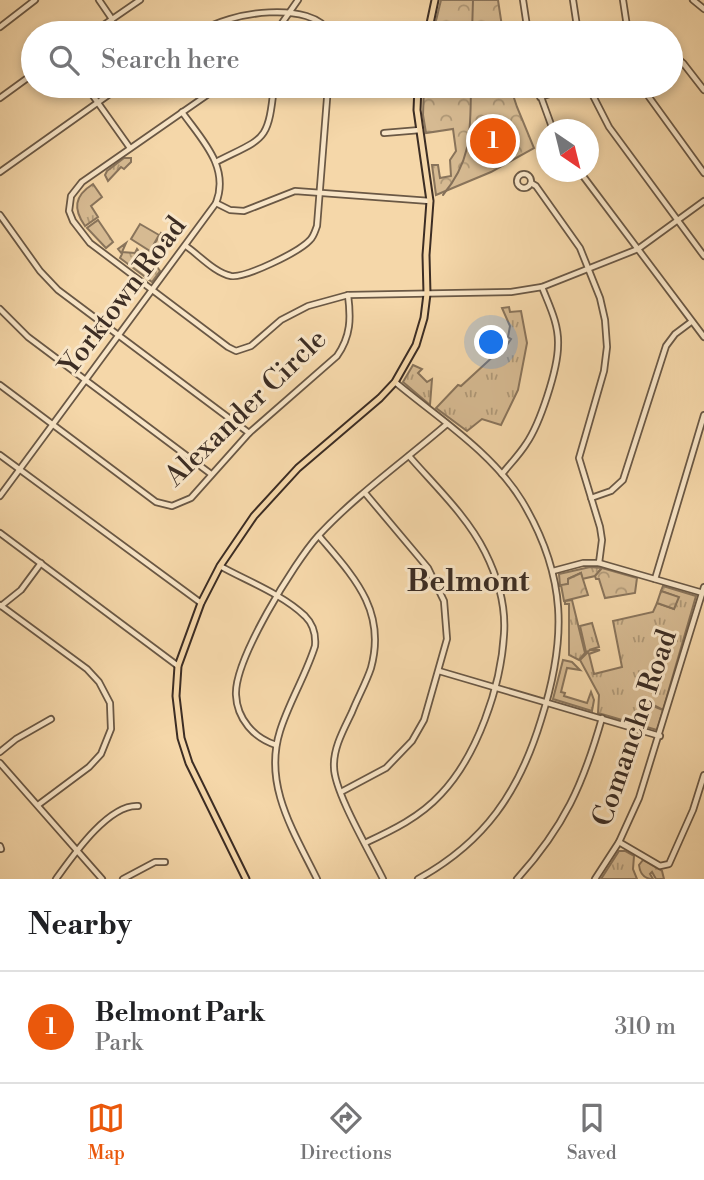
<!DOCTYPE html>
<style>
:root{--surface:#fff;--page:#f2f2f2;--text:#202124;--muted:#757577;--line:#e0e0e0;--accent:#ea580c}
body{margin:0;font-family:"Libre Bodoni",serif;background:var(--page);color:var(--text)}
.compass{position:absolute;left:536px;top:119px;width:63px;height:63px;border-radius:50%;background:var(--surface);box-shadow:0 4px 10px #0003;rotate:145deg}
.you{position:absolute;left:492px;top:343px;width:24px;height:24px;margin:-18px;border:5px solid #fff;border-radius:50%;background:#1a73e8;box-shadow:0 0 0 10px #1a73e833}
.badge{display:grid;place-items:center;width:46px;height:46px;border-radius:50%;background:var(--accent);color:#fff;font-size:23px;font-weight:700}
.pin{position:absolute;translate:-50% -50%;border:4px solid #fff;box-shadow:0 2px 7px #0006}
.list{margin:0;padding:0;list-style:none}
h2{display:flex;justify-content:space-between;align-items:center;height:91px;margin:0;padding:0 28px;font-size:30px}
h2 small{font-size:23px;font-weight:400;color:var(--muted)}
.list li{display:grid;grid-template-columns:46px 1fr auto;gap:21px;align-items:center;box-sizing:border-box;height:112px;padding:0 28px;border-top:2px solid var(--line)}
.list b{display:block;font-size:26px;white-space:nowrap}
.list p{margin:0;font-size:23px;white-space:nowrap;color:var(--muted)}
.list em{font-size:23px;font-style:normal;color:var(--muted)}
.icon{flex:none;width:38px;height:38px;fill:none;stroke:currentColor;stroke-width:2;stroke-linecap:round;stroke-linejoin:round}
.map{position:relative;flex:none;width:704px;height:879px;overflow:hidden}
.search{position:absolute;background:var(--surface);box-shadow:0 4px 10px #0003;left:21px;right:21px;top:21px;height:77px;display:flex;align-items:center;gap:18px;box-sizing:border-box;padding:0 24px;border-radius:38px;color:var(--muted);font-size:26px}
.sheet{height:203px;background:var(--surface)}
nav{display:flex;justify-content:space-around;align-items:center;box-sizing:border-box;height:98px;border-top:2px solid var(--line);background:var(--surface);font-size:19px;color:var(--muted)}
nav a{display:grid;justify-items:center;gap:4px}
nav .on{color:var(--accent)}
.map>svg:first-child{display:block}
.grass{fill:url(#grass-tufts);stroke:#89745b;stroke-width:2}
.park{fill:url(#park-crowns);stroke:#89745b;stroke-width:2}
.pitch{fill:#d6ba92;stroke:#89745b;stroke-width:2}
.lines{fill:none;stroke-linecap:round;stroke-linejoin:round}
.stream{stroke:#857059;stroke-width:2}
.minor-casing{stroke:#6a5845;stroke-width:8}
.major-casing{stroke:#3c2d24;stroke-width:9}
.minor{stroke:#f8e5c7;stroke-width:4.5}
.major{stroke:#f5d7a9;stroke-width:5}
.labels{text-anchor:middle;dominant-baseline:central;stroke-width:6;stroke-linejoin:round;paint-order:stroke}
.street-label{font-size:28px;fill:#3c2d24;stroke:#f8e5c7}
.neighbourhood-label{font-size:30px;font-weight:bold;fill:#3c2d24;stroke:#f8e5c7}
</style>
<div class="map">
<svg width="704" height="879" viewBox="0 0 704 879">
<defs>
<pattern id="grass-tufts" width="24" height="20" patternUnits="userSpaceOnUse" patternTransform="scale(1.75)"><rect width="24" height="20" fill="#d6ba92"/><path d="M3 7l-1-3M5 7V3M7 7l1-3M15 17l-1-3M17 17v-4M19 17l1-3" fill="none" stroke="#af9877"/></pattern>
<pattern id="park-crowns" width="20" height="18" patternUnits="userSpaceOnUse" patternTransform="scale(1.75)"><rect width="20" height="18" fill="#d6ba92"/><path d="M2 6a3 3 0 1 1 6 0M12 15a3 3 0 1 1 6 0" fill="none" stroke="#af9877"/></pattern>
</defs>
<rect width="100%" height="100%" fill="#f5d7a9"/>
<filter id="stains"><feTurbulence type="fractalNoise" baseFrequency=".00286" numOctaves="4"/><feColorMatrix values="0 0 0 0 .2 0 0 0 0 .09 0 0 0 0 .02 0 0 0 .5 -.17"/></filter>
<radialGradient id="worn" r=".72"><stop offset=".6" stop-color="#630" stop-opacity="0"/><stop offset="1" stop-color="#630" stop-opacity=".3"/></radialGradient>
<g class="grass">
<path d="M124,158h7v4l-7,7 -3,-2 -13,14 -3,-6 2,-4z"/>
<path d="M93,184l9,13 -11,9 7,11 -13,9c-12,-17 -11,-30 8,-42z"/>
<path d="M98,220l15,22 -7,6 -19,-20z"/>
<path d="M126,243l-4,9 13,1 2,-4 11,15 5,-3 7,10 -8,11 -32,-24 2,-4 -4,-5z"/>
<path d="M509,307l1,5 11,-1 6,32 -9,47 -17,35 -19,-6 -15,12 -31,-23 22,-23 3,1 37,-34 3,2 10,-15 -3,-2 2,-11 -8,-18z"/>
<path d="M413,365l9,4 -4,4 9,9 5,-3 -2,26 -27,-23z"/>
<path d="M590,567l12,1 -7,8 -13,3 -1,-6 -13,6v5l-8,2 -1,-12z"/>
<path d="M663,586l33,10 -33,114 -15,-8 -5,1 -3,16 -4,5 -38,-11 1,-18 -19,-35 9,-9 -3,1 -6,-26 12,-3 7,24 -10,3h11l-11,4 5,20 28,-7 -9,-46 40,-9 4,-9 17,6 4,-12 -17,-6z"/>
<path d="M572,600l13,53 -6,7 -10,-5v-51h-4v-3z"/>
<path d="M563,660l9,2 8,8 -13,-2 -6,24 4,1 -1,3 23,7 4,-11 3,8 -2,11 -39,-12z"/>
<path d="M619,851h6l9,5 -1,13 4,10h-36z"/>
<path d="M643,860l19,11 2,8h-8l-4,-7 -2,2 3,5c-9,0 -13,-5 -14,-14z"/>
</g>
<g class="park">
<path d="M441,0h57l5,33h-70z"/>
<path d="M424,86h86l7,21 17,41 -43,24 -55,23 -4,-30h6l2,13 11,-2 -1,-16 6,-9 -3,-22 -27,4 -3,-18z"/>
<path d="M161,233l8,5 -2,4 1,3 -7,12 -11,-6z"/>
<path d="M602,568l35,10 -2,15 -30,5 -6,-19h-3l-1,-3z"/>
<path d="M581,573l7,22 -24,6 -3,-16 7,-1v-5z"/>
<path d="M661,591l18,6 -5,12 -17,-6z"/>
</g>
<g class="pitch">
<path d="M140,224l19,11 -9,16 -19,-12z"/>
<path d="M643,702l20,8 -6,20 -21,-6z"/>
</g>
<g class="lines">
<g class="stream">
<path d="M472,33l1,-33"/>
<path d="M443,195c30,-36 27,-65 28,-109"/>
</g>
<defs>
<g id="minor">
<path d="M99,0l13,19"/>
<path d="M523,0l5,33"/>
<path d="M573,0l5,33"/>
<path d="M623,0l5,33"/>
<path d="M693,0l11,9"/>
<path d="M0,27l35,-27"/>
<path d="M92,33l48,-33"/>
<path d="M198,33c32,-22 114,-33 132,0"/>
<path d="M275,33l23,-33"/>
<path d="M671,53l12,10 21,27"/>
<path d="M86,86l44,62"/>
<path d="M220,86l-138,96 -11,14 -2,15 4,10 17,22 138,104 8,4 15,-5 30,-26 27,-14 40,-11 163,-3 31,-5 96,-38 66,-48"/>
<path d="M537,86l16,44"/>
<path d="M588,86l21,41 95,129"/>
<path d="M641,86l63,87"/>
<path d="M540,97l37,-11"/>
<path d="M0,98l33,-24"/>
<path d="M384,133l36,-3"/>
<path d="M216,162c49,-25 52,-19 58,-76"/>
<path d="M0,172l121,-86"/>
<path d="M580,172l124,165"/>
<circle cx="524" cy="181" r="7"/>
<path d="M531,183l5,3 44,62 20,50 5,22 2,27 -3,24 -25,87 21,69 2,13 -3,23"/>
<path d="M216,203l14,7 14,1 51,-20 135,10"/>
<path d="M0,215l40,56 18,19 191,143"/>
<path d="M186,246c13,9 29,27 45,30 15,2 68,-24 79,-36 4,-4 5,-9 7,-14l11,-140"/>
<path d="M0,309l28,28 183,137"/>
<path d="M395,382c43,36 97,70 127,119 45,75 45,138 19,219 -22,72 -56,122 -123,159"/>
<path d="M0,385l156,117 16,4 19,-8 58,-65 88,-77c14,-20 14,-38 11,-61"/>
<path d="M0,455l201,148"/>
<path d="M502,474c8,-10 17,-19 24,-30 14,-20 32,-75 32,-99 1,-21 -9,-40 -16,-58"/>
<path d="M0,496l216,-293c14,-36 -14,-63 -34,-91"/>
<path d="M591,498l20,-7 12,-11 43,-134 9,-12 16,-12"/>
<path d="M0,533l178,133"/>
<path d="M319,536c34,40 68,74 52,132 -5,15 -13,29 -19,44 -8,17 -19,36 -18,55 0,25 37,87 49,112"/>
<path d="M220,566c27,15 62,28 85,50 8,8 11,19 10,30 -9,29 -26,56 -35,85 -17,54 14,101 37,148"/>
<path d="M553,571l30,-8h16l104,30"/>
<path d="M655,579l49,-164"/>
<path d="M0,605l87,64 12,13 11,21 1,26 -10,25 -12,13 -51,38"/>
<path d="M1,606l20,-16 20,-27"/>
<path d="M439,671l221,65"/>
<path d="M276,745c-22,-7 -39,-26 -40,-50 -2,-35 58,-132 82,-159 38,-41 86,-75 129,-112"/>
<path d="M0,752l16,-13 35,-20"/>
<path d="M0,763l102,116"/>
<path d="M341,792l45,-24 26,-27 12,-21 23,-81 -3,-38 -16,-33 -63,-75"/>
<path d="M619,842l41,24 9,-2 24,-54 11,-35"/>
<path d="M365,843c28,-13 55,-26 76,-49 36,-38 60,-107 63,-160 2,-28 -7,-58 -19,-82 -18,-36 -50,-66 -76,-96"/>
<path d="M0,846l1,3"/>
<path d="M56,879c16,-22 52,-75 82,-73"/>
<path d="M123,879l32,-17h10"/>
<path d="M517,879c47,-52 66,-94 85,-161"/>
<path d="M595,879l24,-37 20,-44 65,-211"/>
</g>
<g id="major">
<path d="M428,33l7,-33"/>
<path d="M246,879l-57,-116 -8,-25 -5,-42 2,-30 23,-63 19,-37 34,-50 44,-48 82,-70 15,-16 21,-37 8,-27 3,-24 -1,-39 4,-54 -13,-91 1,-24"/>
</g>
</defs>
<use href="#minor" class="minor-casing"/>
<use href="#major" class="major-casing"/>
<use href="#minor" class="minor"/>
<use href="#major" class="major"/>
</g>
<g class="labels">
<g class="street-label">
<text transform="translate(123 296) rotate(-53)">Yorktown Road</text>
<text transform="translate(246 408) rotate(-44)">Alexander Circle</text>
<text transform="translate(635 728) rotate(-71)">Comanche Road</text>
</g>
<g class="neighbourhood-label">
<text x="468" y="582">Belmont</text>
</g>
</g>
<rect width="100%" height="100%" filter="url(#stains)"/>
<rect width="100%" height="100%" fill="url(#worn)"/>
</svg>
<svg class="compass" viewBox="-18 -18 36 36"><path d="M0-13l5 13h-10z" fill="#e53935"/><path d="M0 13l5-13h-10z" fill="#757577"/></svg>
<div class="you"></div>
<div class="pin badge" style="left:493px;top:141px">1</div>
<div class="search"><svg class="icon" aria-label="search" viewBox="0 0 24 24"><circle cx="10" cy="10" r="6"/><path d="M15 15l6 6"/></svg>Search here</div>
</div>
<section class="sheet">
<h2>Nearby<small></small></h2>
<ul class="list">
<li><span class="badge">1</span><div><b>Belmont Park</b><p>Park</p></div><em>310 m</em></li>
</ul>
</section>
<nav>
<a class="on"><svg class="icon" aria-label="map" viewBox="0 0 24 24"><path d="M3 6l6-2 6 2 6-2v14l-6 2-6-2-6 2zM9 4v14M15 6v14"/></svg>Map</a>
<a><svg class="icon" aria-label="directions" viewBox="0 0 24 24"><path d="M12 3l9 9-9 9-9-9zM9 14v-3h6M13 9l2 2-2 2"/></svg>Directions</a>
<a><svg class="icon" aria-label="saved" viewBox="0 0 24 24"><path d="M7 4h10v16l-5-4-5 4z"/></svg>Saved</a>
</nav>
